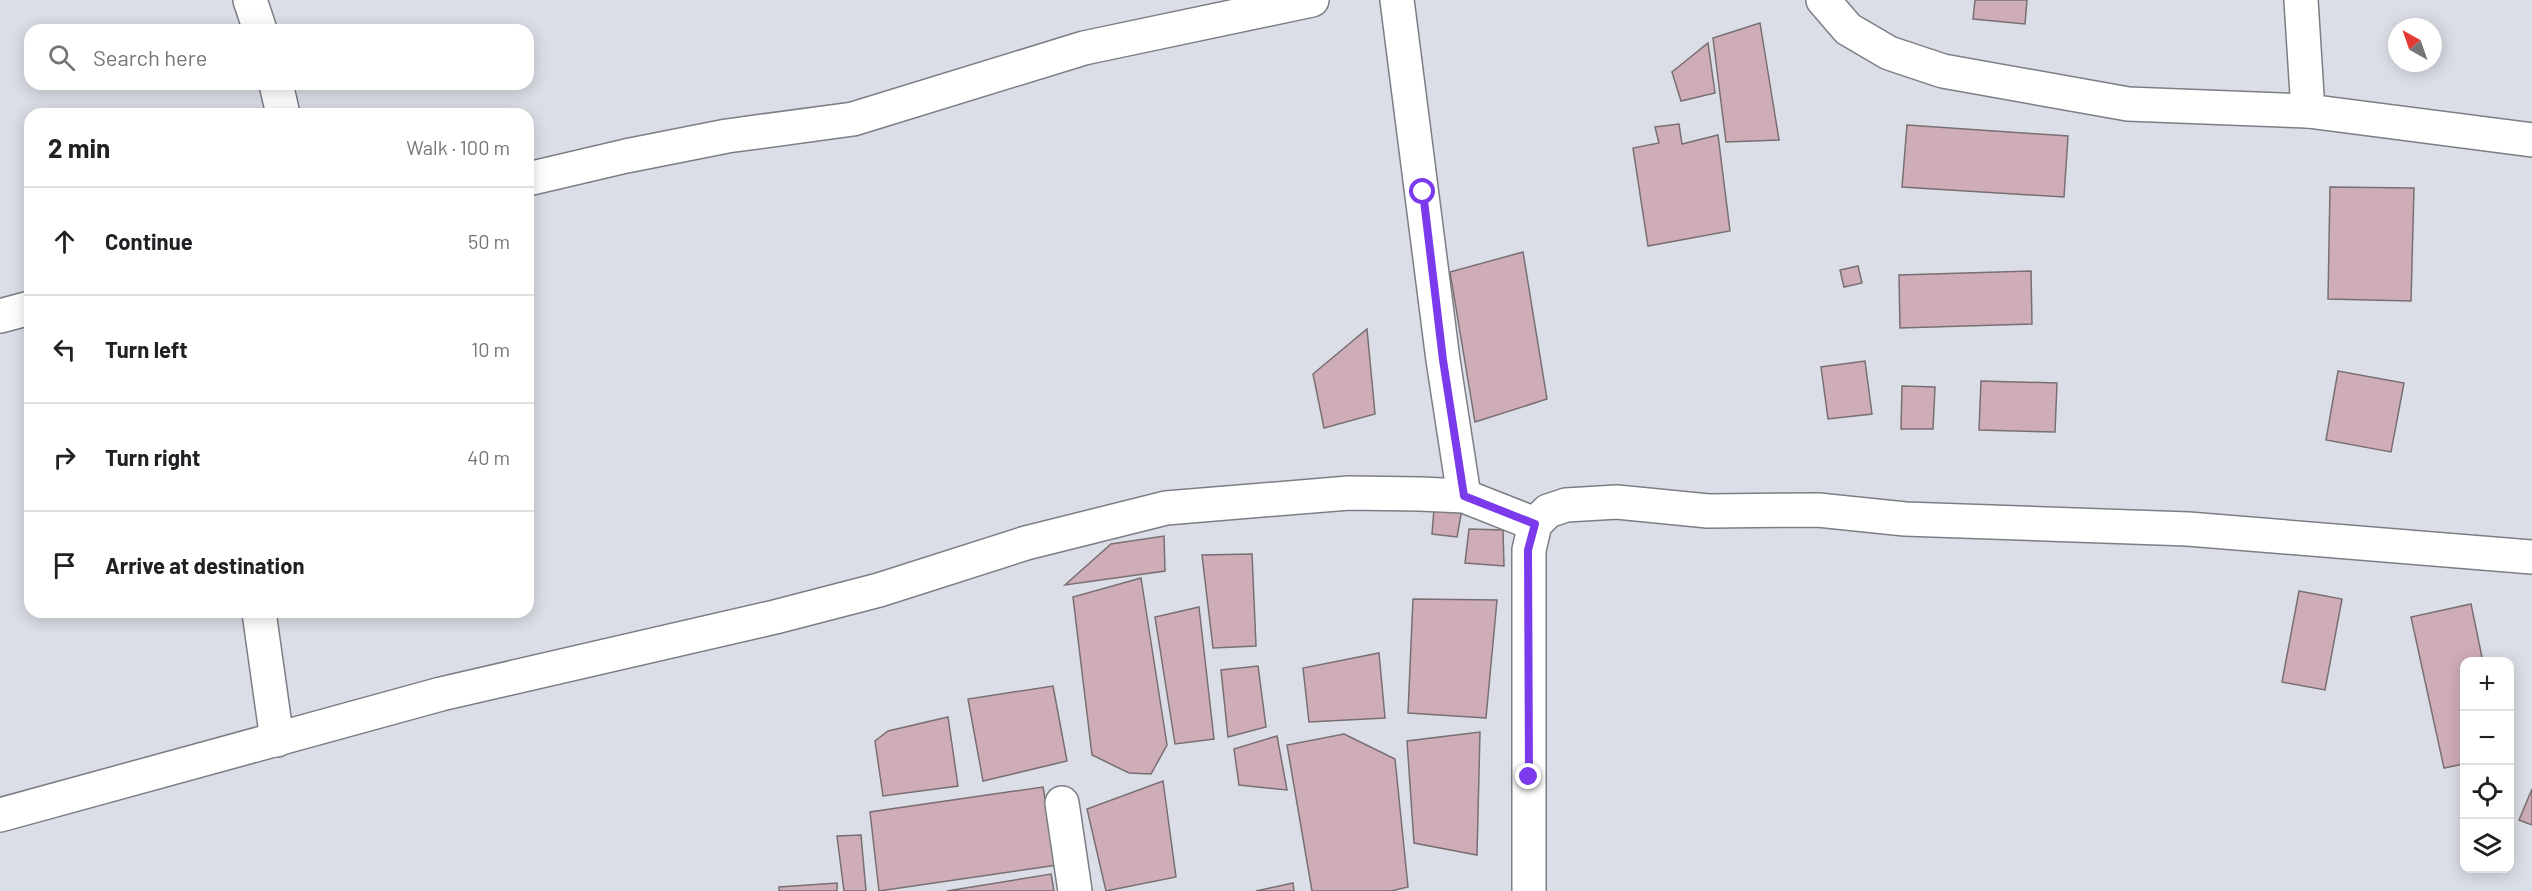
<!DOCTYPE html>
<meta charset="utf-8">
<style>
:root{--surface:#fff;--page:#f6f6f6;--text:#202124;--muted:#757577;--line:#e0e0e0}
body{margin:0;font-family:Barlow,sans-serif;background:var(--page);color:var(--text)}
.controls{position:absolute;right:18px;bottom:18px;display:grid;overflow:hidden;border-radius:12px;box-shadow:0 3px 15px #0003}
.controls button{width:54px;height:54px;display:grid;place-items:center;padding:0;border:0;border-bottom:2px solid var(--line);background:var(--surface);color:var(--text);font:30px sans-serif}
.compass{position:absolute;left:2388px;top:18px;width:54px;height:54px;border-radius:50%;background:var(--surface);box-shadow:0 3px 15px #0003;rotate:320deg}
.stop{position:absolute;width:18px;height:18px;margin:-14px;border:4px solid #7c3aed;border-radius:50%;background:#fff}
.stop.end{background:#7c3aed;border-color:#fff;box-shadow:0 2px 6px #0008}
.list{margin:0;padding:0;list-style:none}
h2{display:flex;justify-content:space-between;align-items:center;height:78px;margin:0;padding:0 24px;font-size:26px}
h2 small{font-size:20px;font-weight:400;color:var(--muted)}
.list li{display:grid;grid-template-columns:39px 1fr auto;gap:18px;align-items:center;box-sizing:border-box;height:108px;padding:0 24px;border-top:2px solid var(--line)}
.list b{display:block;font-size:22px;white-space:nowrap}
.list em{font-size:20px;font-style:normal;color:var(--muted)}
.icon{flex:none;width:33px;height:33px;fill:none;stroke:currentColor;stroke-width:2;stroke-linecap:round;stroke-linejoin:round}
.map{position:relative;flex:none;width:2532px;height:891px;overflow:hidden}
.search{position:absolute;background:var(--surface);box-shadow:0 3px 15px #0003;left:24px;top:24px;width:510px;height:66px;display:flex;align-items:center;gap:15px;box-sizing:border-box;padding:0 21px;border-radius:18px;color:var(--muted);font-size:22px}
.panel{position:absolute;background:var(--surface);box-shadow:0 3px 15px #0003;left:24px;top:108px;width:510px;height:510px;border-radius:18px}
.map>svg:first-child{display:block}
.building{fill:#cfadb8;stroke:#786f72;stroke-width:1.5}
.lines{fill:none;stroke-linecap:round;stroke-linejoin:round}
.minor-casing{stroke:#7b7e85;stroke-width:36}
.minor{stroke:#fff;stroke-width:33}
.route{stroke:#7c3aed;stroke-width:8}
</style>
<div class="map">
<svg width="2532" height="891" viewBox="0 0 2532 891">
<rect width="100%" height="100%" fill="#dcdee7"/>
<g class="building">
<path d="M1975,0h52l-2,24 -52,-5z"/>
<path d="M1760,23l19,117 -53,2 -13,-104z"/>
<path d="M1708,43l7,50 -34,8 -9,-29z"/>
<path d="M1679,124l3,20 36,-9 12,96 -82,15 -15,-98 26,-5 -4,-16z"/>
<path d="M1907,125l161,11 -4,61 -162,-10z"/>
<path d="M2330,187l84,1 -3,113 -83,-2z"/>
<path d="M1523,252l24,147 -72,23 -25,-150z"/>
<path d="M1858,266l4,17 -18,4 -4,-17z"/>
<path d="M2031,271l1,53 -132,4 -1,-53z"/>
<path d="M1367,329l8,85 -51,14 -11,-54z"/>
<path d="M1865,361l7,53 -44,5 -7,-52z"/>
<path d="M2338,371l66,12 -13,69 -65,-12z"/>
<path d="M1981,381l76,2 -2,49 -76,-2z"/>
<path d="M1902,386l33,1 -2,42h-32z"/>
<path d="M1434,509h28l-5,28 -25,-3z"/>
<path d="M1469,529l34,1 1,36 -39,-3z"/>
<path d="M1164,536l1,35 -100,14 46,-41z"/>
<path d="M1252,554l4,92 -43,2 -11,-93z"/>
<path d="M1141,578l26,167 -16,29 -22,-1 -37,-18 -19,-158z"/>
<path d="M2299,591l43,8 -17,91 -43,-8z"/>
<path d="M1413,599l84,1 -11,118 -78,-5z"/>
<path d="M2471,604l12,58h-19v102l-20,4 -33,-151z"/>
<path d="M1199,607l15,132 -39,5 -20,-127z"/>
<path d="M1379,653l6,65 -76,4 -6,-54z"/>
<path d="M1258,666l8,61 -38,10 -7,-67z"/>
<path d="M1053,686l14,75 -84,20 -15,-82z"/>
<path d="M948,717l10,69 -75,10 -8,-55 13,-10z"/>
<path d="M1480,732l-3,123 -63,-12 -7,-102z"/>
<path d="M1344,734l51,25 13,128 -17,4h-79l-25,-146z"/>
<path d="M1277,736l10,54 -48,-5 -5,-36z"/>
<path d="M1163,781l13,96 -70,14 -19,-82z"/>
<path d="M1043,787l14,78 -178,26 -9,-79z"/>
<path d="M2532,789v36l-13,-5z"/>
<path d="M861,835l5,56h-22l-7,-55z"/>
<path d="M1051,874l3,17h-107z"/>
<path d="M837,883v8h-58v-4z"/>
<path d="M1293,883l1,8h-38z"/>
</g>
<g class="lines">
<defs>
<g id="minor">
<path d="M250,0l10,30"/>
<path d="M1397,0l46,360 21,136"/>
<path d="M1823,0l25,29 41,24 54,18 185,33 180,7 224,29"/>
<path d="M2301,0l7,111"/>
<path d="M276,84l7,30"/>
<path d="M528,179l98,-23 101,-20 126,-17 231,-71 228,-48"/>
<path d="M0,316l30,-8"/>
<path d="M259,612l18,128"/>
<path d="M1062,803l13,88"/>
<path d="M0,815l441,-121 334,-77 104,-27 147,-47 140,-35 183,-15 71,1 44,2 71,28"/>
<path d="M1529,891v-341l6,-26 13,-13 18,-6 51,-3 91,9 110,-1 87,9 283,10 344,28"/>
</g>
</defs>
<use href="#minor" class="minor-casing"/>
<use href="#minor" class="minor"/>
</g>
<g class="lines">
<path class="route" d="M1423,192l20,168 21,136 71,28 -7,26 1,227"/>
</g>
</svg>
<div class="controls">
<button>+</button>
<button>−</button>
<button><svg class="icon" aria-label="locate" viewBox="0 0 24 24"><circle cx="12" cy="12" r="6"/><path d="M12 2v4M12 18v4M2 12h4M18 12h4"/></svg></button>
<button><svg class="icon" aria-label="layers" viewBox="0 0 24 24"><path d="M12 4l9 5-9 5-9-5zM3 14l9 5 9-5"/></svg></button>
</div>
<svg class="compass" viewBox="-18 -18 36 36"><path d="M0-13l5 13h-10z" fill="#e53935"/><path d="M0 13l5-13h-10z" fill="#757577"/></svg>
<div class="stop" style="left:1423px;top:192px"></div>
<div class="stop end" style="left:1529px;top:777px"></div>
<div class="search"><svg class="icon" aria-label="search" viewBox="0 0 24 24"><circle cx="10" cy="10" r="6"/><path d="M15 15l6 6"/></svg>Search here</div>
<section class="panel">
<h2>2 min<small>Walk · 100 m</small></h2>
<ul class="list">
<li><svg class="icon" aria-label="ahead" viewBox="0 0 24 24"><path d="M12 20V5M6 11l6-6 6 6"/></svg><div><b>Continue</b></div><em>50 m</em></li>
<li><svg class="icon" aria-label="left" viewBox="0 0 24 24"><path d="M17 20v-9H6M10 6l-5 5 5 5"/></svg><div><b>Turn left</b></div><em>10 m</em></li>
<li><svg class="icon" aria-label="right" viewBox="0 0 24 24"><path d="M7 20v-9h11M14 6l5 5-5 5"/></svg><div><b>Turn right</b></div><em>40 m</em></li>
<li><svg class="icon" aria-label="arrive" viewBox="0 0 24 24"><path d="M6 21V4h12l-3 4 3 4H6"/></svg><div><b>Arrive at destination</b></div></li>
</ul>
</section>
</div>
